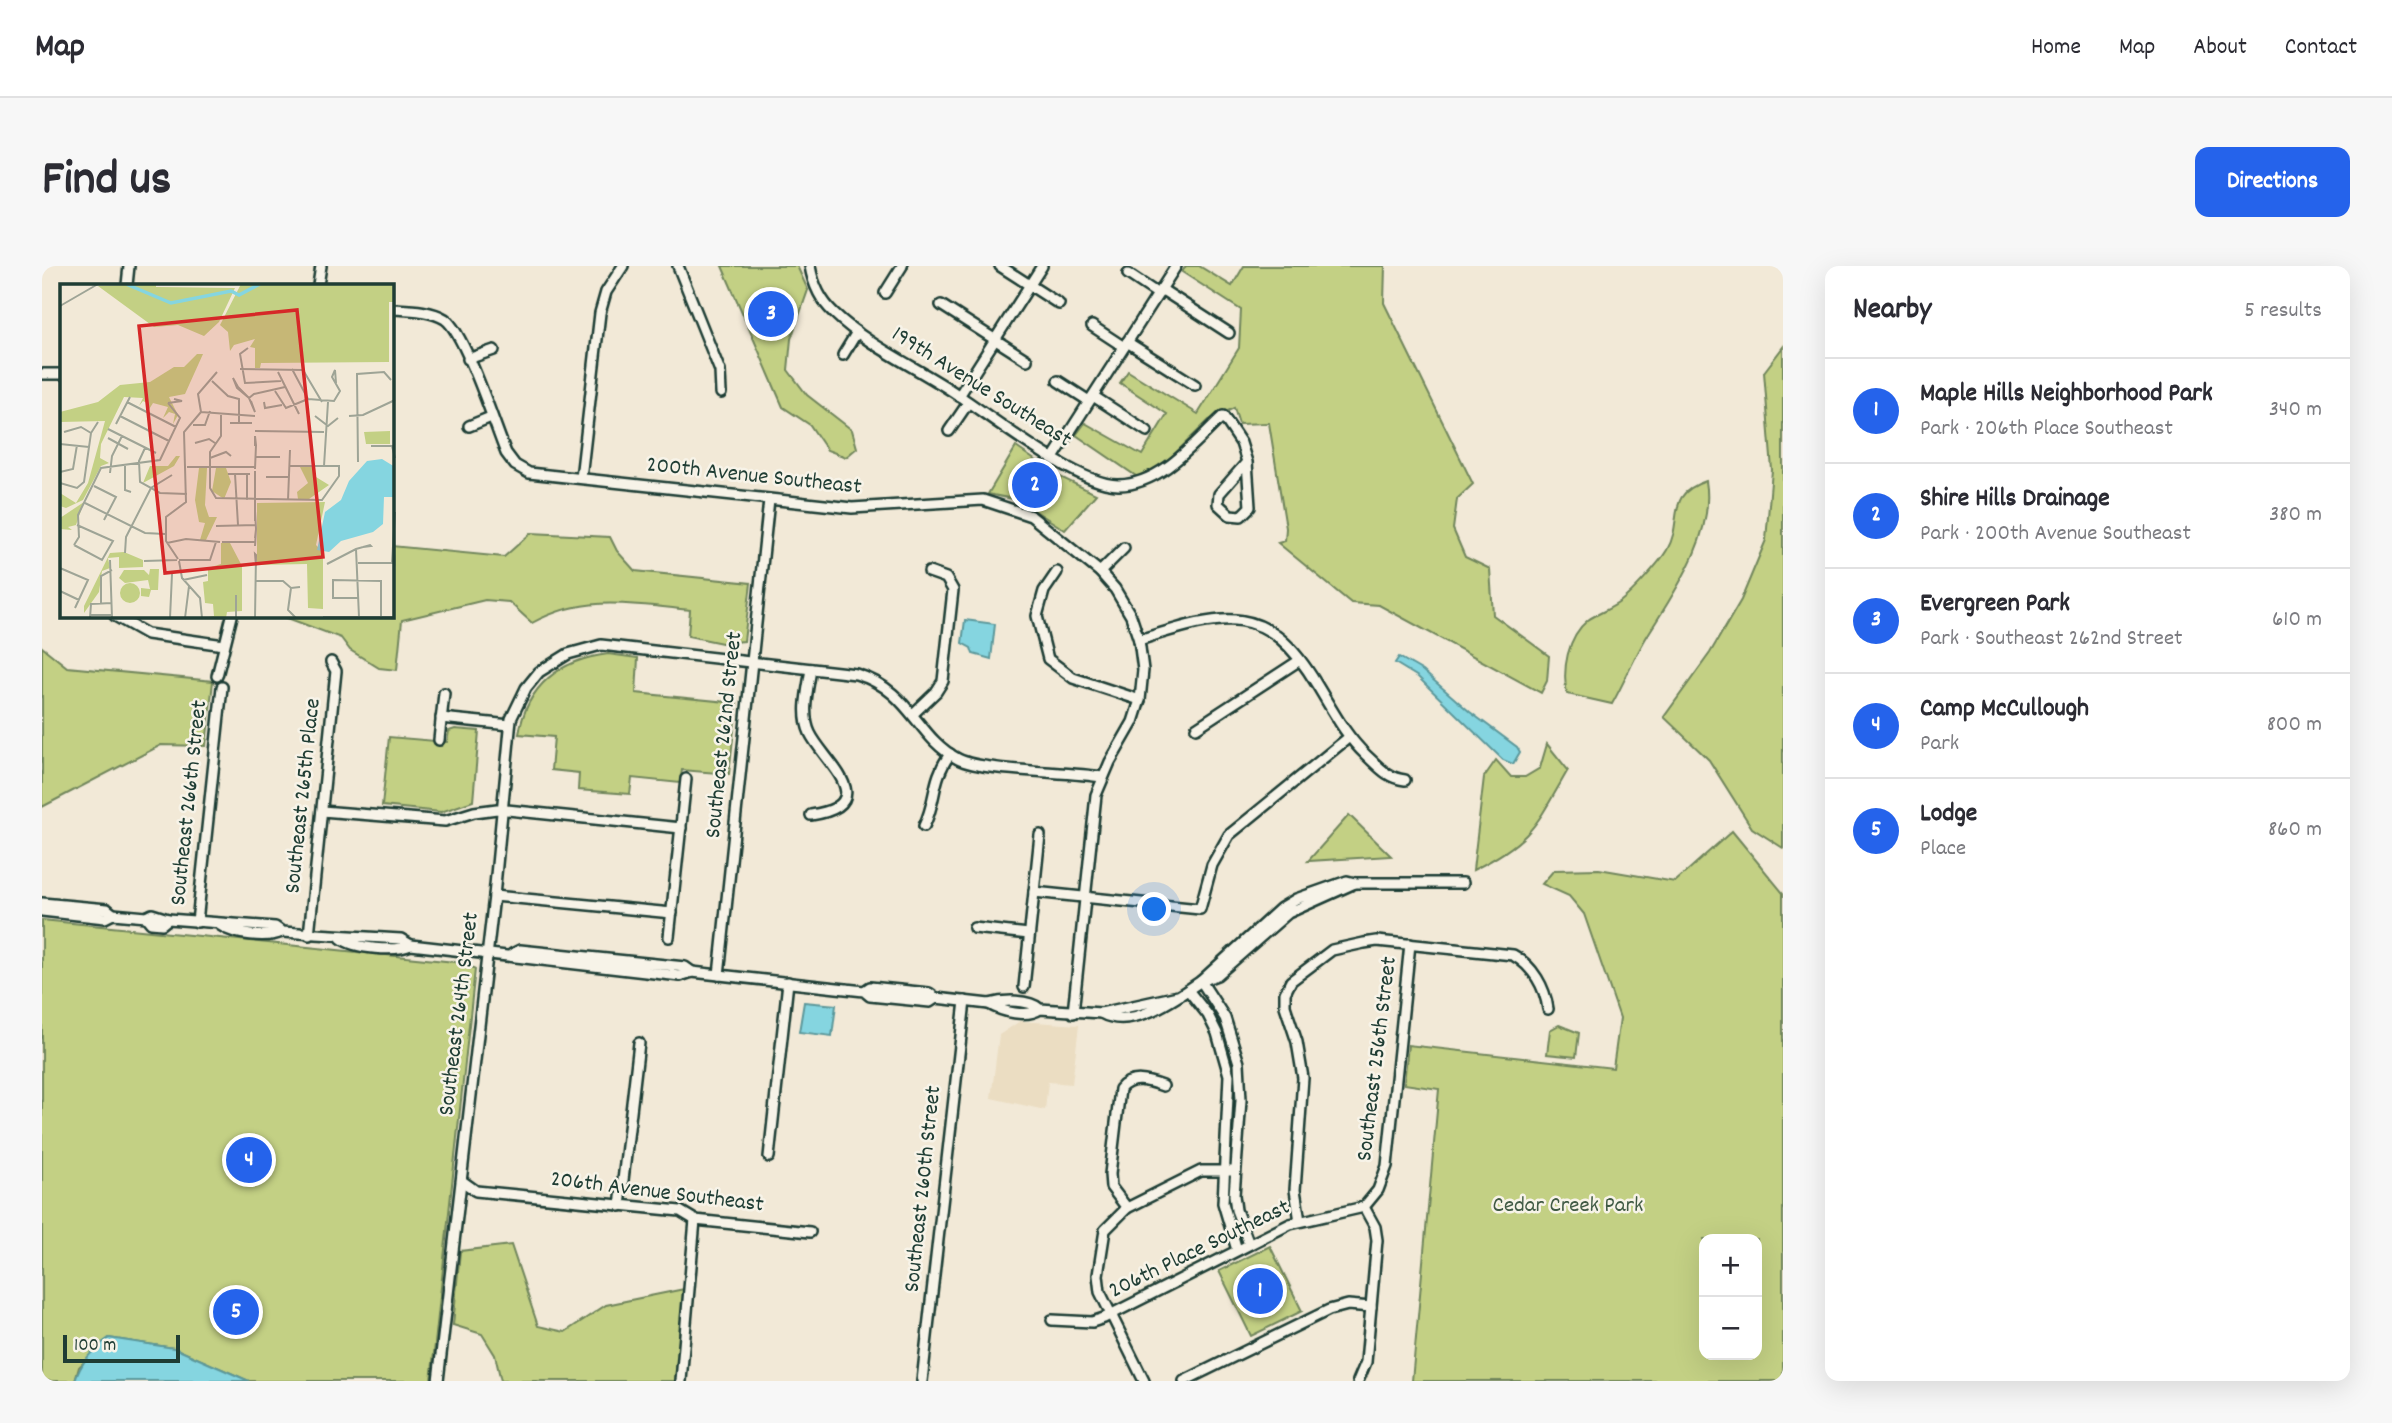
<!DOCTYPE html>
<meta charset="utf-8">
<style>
:root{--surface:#fff;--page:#f7f7f7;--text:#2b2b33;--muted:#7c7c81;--line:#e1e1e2;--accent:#2563eb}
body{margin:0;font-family:Dekko,sans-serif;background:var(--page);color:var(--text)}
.controls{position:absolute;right:21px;bottom:21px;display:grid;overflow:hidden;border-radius:14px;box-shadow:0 7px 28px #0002}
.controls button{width:63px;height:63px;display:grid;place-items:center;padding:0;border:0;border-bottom:2px solid var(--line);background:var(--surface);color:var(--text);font:35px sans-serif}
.scale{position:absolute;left:21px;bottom:18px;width:117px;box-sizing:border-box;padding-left:7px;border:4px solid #1f3d34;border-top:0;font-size:19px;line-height:24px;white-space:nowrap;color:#1f3d34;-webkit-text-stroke:5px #f7f3e8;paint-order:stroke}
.you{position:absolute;left:1113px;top:644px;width:24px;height:24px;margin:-18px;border:5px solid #fff;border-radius:50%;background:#1a73e8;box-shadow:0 0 0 10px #1a73e833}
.badge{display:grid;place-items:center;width:46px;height:46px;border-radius:50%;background:var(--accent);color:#fff;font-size:23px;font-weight:700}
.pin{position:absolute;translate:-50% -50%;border:4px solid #fff;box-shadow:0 2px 7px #0006}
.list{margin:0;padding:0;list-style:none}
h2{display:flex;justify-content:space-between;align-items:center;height:91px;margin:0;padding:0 28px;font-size:30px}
h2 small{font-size:23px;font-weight:400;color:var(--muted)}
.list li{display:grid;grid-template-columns:46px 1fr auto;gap:21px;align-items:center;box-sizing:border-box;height:105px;padding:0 28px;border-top:2px solid var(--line)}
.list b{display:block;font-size:26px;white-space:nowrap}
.list p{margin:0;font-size:23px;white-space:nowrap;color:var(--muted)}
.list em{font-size:23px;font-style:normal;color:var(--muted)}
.map{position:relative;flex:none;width:1741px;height:1115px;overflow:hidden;border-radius:14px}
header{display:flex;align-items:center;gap:42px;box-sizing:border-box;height:98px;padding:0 35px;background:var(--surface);border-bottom:2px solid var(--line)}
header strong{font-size:33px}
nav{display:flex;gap:38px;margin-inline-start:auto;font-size:24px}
.intro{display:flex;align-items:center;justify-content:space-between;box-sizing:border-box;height:168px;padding:0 42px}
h1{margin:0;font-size:49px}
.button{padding:18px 32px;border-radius:14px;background:var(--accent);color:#fff;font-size:24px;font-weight:700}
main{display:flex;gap:42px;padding:0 42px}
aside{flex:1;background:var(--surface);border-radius:14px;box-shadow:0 7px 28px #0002}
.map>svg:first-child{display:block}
.built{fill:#ebddc2}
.green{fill:#c3d084;stroke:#71865c;stroke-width:2;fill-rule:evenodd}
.water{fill:#85d5e0;stroke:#5c989b;stroke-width:2}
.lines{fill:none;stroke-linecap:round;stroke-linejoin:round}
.street-casing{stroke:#1f3d34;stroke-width:14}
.street{stroke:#f7f3e8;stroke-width:9}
.labels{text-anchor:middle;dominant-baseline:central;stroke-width:5;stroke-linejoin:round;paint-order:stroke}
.street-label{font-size:23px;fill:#1f3d34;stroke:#f7f3e8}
.park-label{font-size:23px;fill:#405a44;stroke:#f7f3e8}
.inset-river{fill:none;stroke:#85d5e0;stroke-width:3.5}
.inset-road{fill:none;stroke:#9ea496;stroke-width:2}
.view{fill:#d62828;fill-opacity:0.15;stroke:#d62828;stroke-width:3.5}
.inset-edge{fill:none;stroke:#1f3d34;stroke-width:3.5}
</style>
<header>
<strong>Map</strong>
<nav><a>Home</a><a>Map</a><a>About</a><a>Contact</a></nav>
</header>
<div class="intro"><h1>Find us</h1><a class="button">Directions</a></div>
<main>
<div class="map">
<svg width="1741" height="1115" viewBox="0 0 1741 1115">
<rect width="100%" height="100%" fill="#f2e9d7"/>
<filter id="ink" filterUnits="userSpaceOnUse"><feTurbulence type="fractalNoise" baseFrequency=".0143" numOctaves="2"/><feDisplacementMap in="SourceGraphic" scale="14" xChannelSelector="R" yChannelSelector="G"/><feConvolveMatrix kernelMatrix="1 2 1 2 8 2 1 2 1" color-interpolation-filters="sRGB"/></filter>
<g filter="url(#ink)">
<path class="built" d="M978,755l59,4 -7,59 -24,-2 -3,28 -54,-12 8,-63z"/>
<g class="green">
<path d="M680,0h75l11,24 -17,49 -3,31 19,25 45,35 5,18 -11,9 -19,-7 -17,-25 -27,-18z"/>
<path d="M1144,0h13l33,20 12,-20h141l-1,37 89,181 -16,15 -4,30 12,28 25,12 3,46 56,41 -2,25 -6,12 -162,-88 -28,-2 -73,-60 7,-2 1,-13 -17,-105 -30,1 -5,-16 -25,12 -49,48 -21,10 -63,-43 9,-12 57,32 25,-41 -47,-31 8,-12 70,43 41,-66 2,-38 -59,-38z"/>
<path d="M1741,81v501l-31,-20 -43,-68 -45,-43 46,-64 31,-53 25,-60 6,-70 -8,-98z"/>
<path d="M974,181l42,29 38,18 -31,36 -47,-30 -30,-6z"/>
<path d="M1664,215c9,53 -30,109 -57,152 -14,22 -24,48 -37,71l-45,-10c-5,-24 0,-57 21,-74 10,-7 23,-11 33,-19 12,-9 39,-39 46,-51 17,-30 -3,-55 39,-69z"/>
<path d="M489,267l79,4 7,14 18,20 116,12 -7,58 -22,2 -34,-7 2,-26c-56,-6 -107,-16 -158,13l-23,-21 -24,-2 -83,20 -5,50 -18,-2 -29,-18 -9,-12 -59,-22h110v-70l112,11z"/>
<path d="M0,381l25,20 146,14 -7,65 -45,-1 -119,62z"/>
<path d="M566,388l30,4 -2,35 101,10 -8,71 -47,-4 -2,13 -48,-5 -2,16 -52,-4 1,-17 -28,-3 3,-33 -35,-3c8,-49 41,-74 89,-80z"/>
<path d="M413,463l24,2 -6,70 -32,11 -59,-6 7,-69 58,5 2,-11z"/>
<path d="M1505,478l21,26c-32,55 -35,70 -95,100l11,-93 12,-17 15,17h14l15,-9z"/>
<path d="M1307,549l42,41 -83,5z"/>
<path d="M1690,565l51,62v488h-371l27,-292 -35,-5 4,-39 205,23 7,-50 -36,-104 -15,-18 -27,-12 12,-14 45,-1 76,13zM1662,973h53v116h-53z"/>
<path d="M0,654l423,43 10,6 -44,412h-182l-75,-33 -65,-10 -30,29 -4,14h-33z"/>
<path d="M1517,759l20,8 -3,24 -29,-3 3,-24z"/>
<path d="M469,979l27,81 27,6 41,-27 78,-16 -9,92h-174l-6,-26 -13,-21 -29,-9 7,-74z"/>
<path d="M1228,980l32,65 -51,25 -32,-65z"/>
</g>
<g class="water">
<path d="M923,354l30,4 -4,35 -18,-5 -2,-6 -9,-5z"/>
<path d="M1357,391l24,14 47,41 47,35 3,5 -7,12 -10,-4 -85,-83 -23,-14z"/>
<path d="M762,736l32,3 -4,31 -33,-4z"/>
<path d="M67,1072l65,10 75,33h-174c6,-19 17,-32 34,-43z"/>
</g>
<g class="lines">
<defs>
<g id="street">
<path d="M636,0l42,105 1,22"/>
<path d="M768,0c3,18 10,34 24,47 35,34 83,54 124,82 35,23 121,91 161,90 43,-1 75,-42 104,-69l18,27 6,19 -28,32 -1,10 12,11 11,1 9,-9 -3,-45"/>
<path d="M958,0l59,38"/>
<path d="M1086,8l30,20"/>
<path d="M85,19l2,-19"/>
<path d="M276,19l3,-19"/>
<path d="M1119,23l68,44"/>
<path d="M843,27l17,-27"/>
<path d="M899,39l86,55"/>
<path d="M350,43c17,1 39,1 53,10 20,14 50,107 61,134l9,12 14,8 323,35 131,-8 48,16 69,56 15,17 16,27 8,24 4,30 -3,30 -7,22 -23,40 -14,33 -23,218"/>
<path d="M1050,60l32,21"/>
<path d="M1085,76l68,43"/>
<path d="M801,89l14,-23"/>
<path d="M426,93l26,-9"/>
<path d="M0,108h19"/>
<path d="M1016,115l31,20"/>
<path d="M917,130l83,-130"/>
<path d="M1051,130l54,35"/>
<path d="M427,160l22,-9"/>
<path d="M907,165l19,-28"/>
<path d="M1011,192l123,-192"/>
<path d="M539,212l19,-165 6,-21 17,-26"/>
<path d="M1015,306l-13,19 -7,25 11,43 25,19 67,22"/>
<path d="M1058,306l24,-24"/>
<path d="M73,350l32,18 77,11"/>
<path d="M1097,374c84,-26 127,-41 178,45 16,26 28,50 49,70 13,12 21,23 39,25"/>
<path d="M769,403c-3,20 -10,45 -1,64 13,28 73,71 1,82"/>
<path d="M175,410l15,-60"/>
<path d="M871,448l23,-22 7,-11 10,-91 -7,-12 -17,-6"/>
<path d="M399,452l69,7"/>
<path d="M1154,462l104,-68"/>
<path d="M397,474l5,-47"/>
<path d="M280,545l123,10 29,-9 23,-3 184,19"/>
<path d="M882,560c13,-26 7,-46 26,-72"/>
<path d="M1305,615l8,2 -67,30 -71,62 -16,6 80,-73 15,-9z"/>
<path d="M1313,617h108"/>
<path d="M992,626l166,17 12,-44 17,-30 119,-97"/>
<path d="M452,630l178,17"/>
<path d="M0,637l65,6 6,5 -8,4 -63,-7"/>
<path d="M71,648l33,3 6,-3 16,5 -6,5 -11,-1 -5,-6"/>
<path d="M126,653l107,8 7,5c-15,7 -48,3 -62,-7"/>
<path d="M155,656l25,-235"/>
<path d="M932,662l55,6"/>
<path d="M240,666l119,7 10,6c-15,7 -57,4 -70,-7"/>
<path d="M267,669l27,-264 -5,-9"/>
<path d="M627,671l17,-158"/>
<path d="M369,679l269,31 12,-4 -7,-5 -165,-17 -8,4"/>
<path d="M650,706l172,19 6,5 60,6 6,-4 -7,-5 -59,-6 -6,4"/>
<path d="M677,709l50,-475"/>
<path d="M982,721l16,-152"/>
<path d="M1146,724l20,25 9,18 12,42 -6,128 14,47"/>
<path d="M1136,730l-77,17c31,18 75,-15 100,-32l24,37 14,45 2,37 -7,95 2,15 13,34"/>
<path d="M894,732l53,6"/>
<path d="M998,743c-11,-10 -36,-9 -51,-5 13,8 38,14 51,5l61,4"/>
<path d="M727,891l19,-175"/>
<path d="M420,915l14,10 204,20 15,9 115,12"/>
<path d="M578,940l19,-163"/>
<path d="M1322,941l14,-17 9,-24 23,-222"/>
<path d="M1085,942l-16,-21 -1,-13 10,-85c11,-14 29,-8 43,-3"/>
<path d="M1258,955l-5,-31 8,-112 -6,-36 -12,-36v-13l6,-12 41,-31 32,-7 13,-2 136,14c20,11 32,32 35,54"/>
<path d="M1010,1054l40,2 12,-4 186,-94 74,-17"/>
<path d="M396,1115l56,-485 17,-177 15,-31 13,-16 29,-18 33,-9 255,29c55,16 60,63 102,85 26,13 109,12 144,18"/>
<path d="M639,1115l14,-161"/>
<path d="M880,1115l43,-380"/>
<path d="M1102,1115l-44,-89 -2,-17 7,-45 22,-22 74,-37h34"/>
<path d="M1142,1115l145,-71 19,-5 23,2"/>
<path d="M1316,1115l8,-19 11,-122 -2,-13 -11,-20"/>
</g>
</defs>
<use href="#street" class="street-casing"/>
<use href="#street" class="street"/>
</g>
</g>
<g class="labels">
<g class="street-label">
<text transform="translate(939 122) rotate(32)">199th Avenue Southeast</text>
<text transform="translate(712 211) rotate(6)">200th Avenue Southeast</text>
<text transform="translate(683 469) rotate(-84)">Southeast 262nd Street</text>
<text transform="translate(262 530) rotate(-84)">Southeast 265th Place</text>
<text transform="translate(148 537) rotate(-84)">Southeast 266th Street</text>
<text transform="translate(418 748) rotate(-83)">Southeast 264th Street</text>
<text transform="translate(1336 793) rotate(-83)">Southeast 256th Street</text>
<text transform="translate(882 923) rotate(-84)">Southeast 260th Street</text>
<text transform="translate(615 927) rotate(7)">206th Avenue Southeast</text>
<text transform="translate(1158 984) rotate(-26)">206th Place Southeast</text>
</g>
<g class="park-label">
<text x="1526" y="940">Cedar Creek Park</text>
</g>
</g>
<g transform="translate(18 18)">
<rect width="334" height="334" fill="#f2e9d7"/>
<path d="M96,0v3l79,1 -16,34 -15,14 -26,-11 -24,2 -56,-41zM181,0h153v18h-5v60l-128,1 -1,5h-5v-20l-5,-1 5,-8 -21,6 -4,6 -2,-19 -8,-7zM137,70h6l-18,40 -16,3 9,18 -5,9 2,-10 -6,-2 -6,6 5,-11 -15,-4 -5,8 1,-7 -6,-3 -4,5 4,-8 -19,-1 -23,47 -1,14 9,5 -8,3 -18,34 -17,8 -6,-2v-13l16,10 12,-20 17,-62 -45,1v-10l38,-10 22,-17 30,-3 24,-15h10zM330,147v13h-24l-2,-12zM116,172h4l-6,10 -31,17 7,-17h18zM240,183h15l1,10 13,8 -20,14h-11l-1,-7 11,-9zM139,184h8l-2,37 4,12h8l-11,23h-6l5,-17 -6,-1 -4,-22zM156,184h10l5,14 -7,17 -12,-8zM24,218l-8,23 -8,2 4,3 -12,-1v-11zM265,218l-9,43 7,7v57l-15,-1 -1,-44 -50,1v-62zM161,259h9l12,23v45l-15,1 -1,6h-23l11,-2 -1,-12 -8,-1 -2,-21 5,-1v-13l13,-4zM64,268l19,8v7l-24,1v-11l-11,1 2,10 -8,3 -3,21 -15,21v-7l26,-53zM90,285h9l-1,21h-7l-2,7 -8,-1v-8l9,1 -2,-9 -23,3 -6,-5 5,-8h20l5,5zM60 309a10 10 0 1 1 20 0a10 10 0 1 1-20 0Z" fill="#c3d084"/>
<path d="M322,175l13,8 -1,30h-10l-1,27 -10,8 -32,9 -12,11 -12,-2 8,-38 16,-12 8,-19 18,-20z" fill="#85d5e0"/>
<path class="inset-river" d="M66,0l45,19 60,-12 8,4 21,-11"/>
<path class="inset-road" d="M0,22l38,-22M188,64l-8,6 5,29 36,-2M180,85l63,1 19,32M232,85l16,30M218,88l21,42M173,94l5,9 11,11 -12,-10zM152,97l16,15 11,3v24M215,107l11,17 22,-9M248,115l26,2 6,-10 -8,-14 3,-7 1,13M191,117l4,11 -6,-14 5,-4 31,-7M67,118l49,25M204,118l1,6 17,-3M108,119l14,-2 -8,-2M141,128l54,4M141,128l-3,-18 19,-22M161,131v21l-11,16v36l6,10 106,2 17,-24v-10h-49M60,132l49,25M255,132l13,10 10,-8M289,132l14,-1 32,-15M170,139h22M56,140l14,-27M133,141h12l5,-14M48,145l48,24M195,147l69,1M4,148l17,-5 10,6M48,154l20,11M135,159l14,-4 6,4M0,160l29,3M311,162h21l3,12M85,164l-6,13 1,21 20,11 27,1M195,173h25M150,174l16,-6 5,4M298,178l-1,-88 27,-2 7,8M65,181v25l6,2M264,182l4,-64M127,183h68M195,185l1,-24 -1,-9v10M0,188l13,-3 4,-24M50,189l2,-17 10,-20M168,190h22M175,190l3,51M187,190v26M206,193h23M0,199l17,5 7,-6 7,-49 7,-11M34,202l22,11 -12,23M195,212v-25v40M228,216l2,-50M25,219l60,30 20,1M195,237v-10l1,18M156,242l40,-1M162,258h33M107,259l19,-4 34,3M14,261l5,-8 -1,-22 23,-47 59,-8 20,-42 -12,-15M14,261l28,15 11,-19 -36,-16M195,262l1,-17 -1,9M296,265l3,68M0,267v27M65,269l1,-16 25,-49 21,-13M118,275l-12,-18v-24l20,-15 -2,-70 17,-20M50,276l2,58M119,276h31l6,-18M84,277l33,-1M119,277l3,17 18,20 2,20M298,279h35M332,279l3,-51M267,280l29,-15 14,-4 1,1 -8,1M0,284l28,12 -13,28M123,296l24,-5M195,297h28l8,7 9,-1M231,304l-3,22 8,8M0,307l19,9M176,311v23M298,314h-25v-18l48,1v37M41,319v-27l11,-6M30,331h22M263,333h72M30,334l1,-14 21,-1M110,334l2,-44M125,334l4,-32M195,334l1,-63 -1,-1 1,12"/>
<path class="view" d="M237,26l26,247 -158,16 -26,-247z"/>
<rect width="334" height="334" class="inset-edge"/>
</g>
</svg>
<div class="controls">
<button>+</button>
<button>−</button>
</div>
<div class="scale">100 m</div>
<div class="you"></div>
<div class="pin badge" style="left:1218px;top:1025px">1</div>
<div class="pin badge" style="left:993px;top:219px">2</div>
<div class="pin badge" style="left:729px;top:48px">3</div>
<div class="pin badge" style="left:207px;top:894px">4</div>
<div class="pin badge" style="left:194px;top:1046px">5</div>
</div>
<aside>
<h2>Nearby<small>5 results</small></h2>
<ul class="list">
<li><span class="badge">1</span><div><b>Maple Hills Neighborhood Park</b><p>Park · 206th Place Southeast</p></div><em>340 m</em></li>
<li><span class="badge">2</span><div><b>Shire Hills Drainage</b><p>Park · 200th Avenue Southeast</p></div><em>380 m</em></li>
<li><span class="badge">3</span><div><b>Evergreen Park</b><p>Park · Southeast 262nd Street</p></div><em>610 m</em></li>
<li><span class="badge">4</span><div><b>Camp McCullough</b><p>Park</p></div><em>800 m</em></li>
<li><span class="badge">5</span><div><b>Lodge</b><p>Place</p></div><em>860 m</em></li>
</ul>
</aside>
</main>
